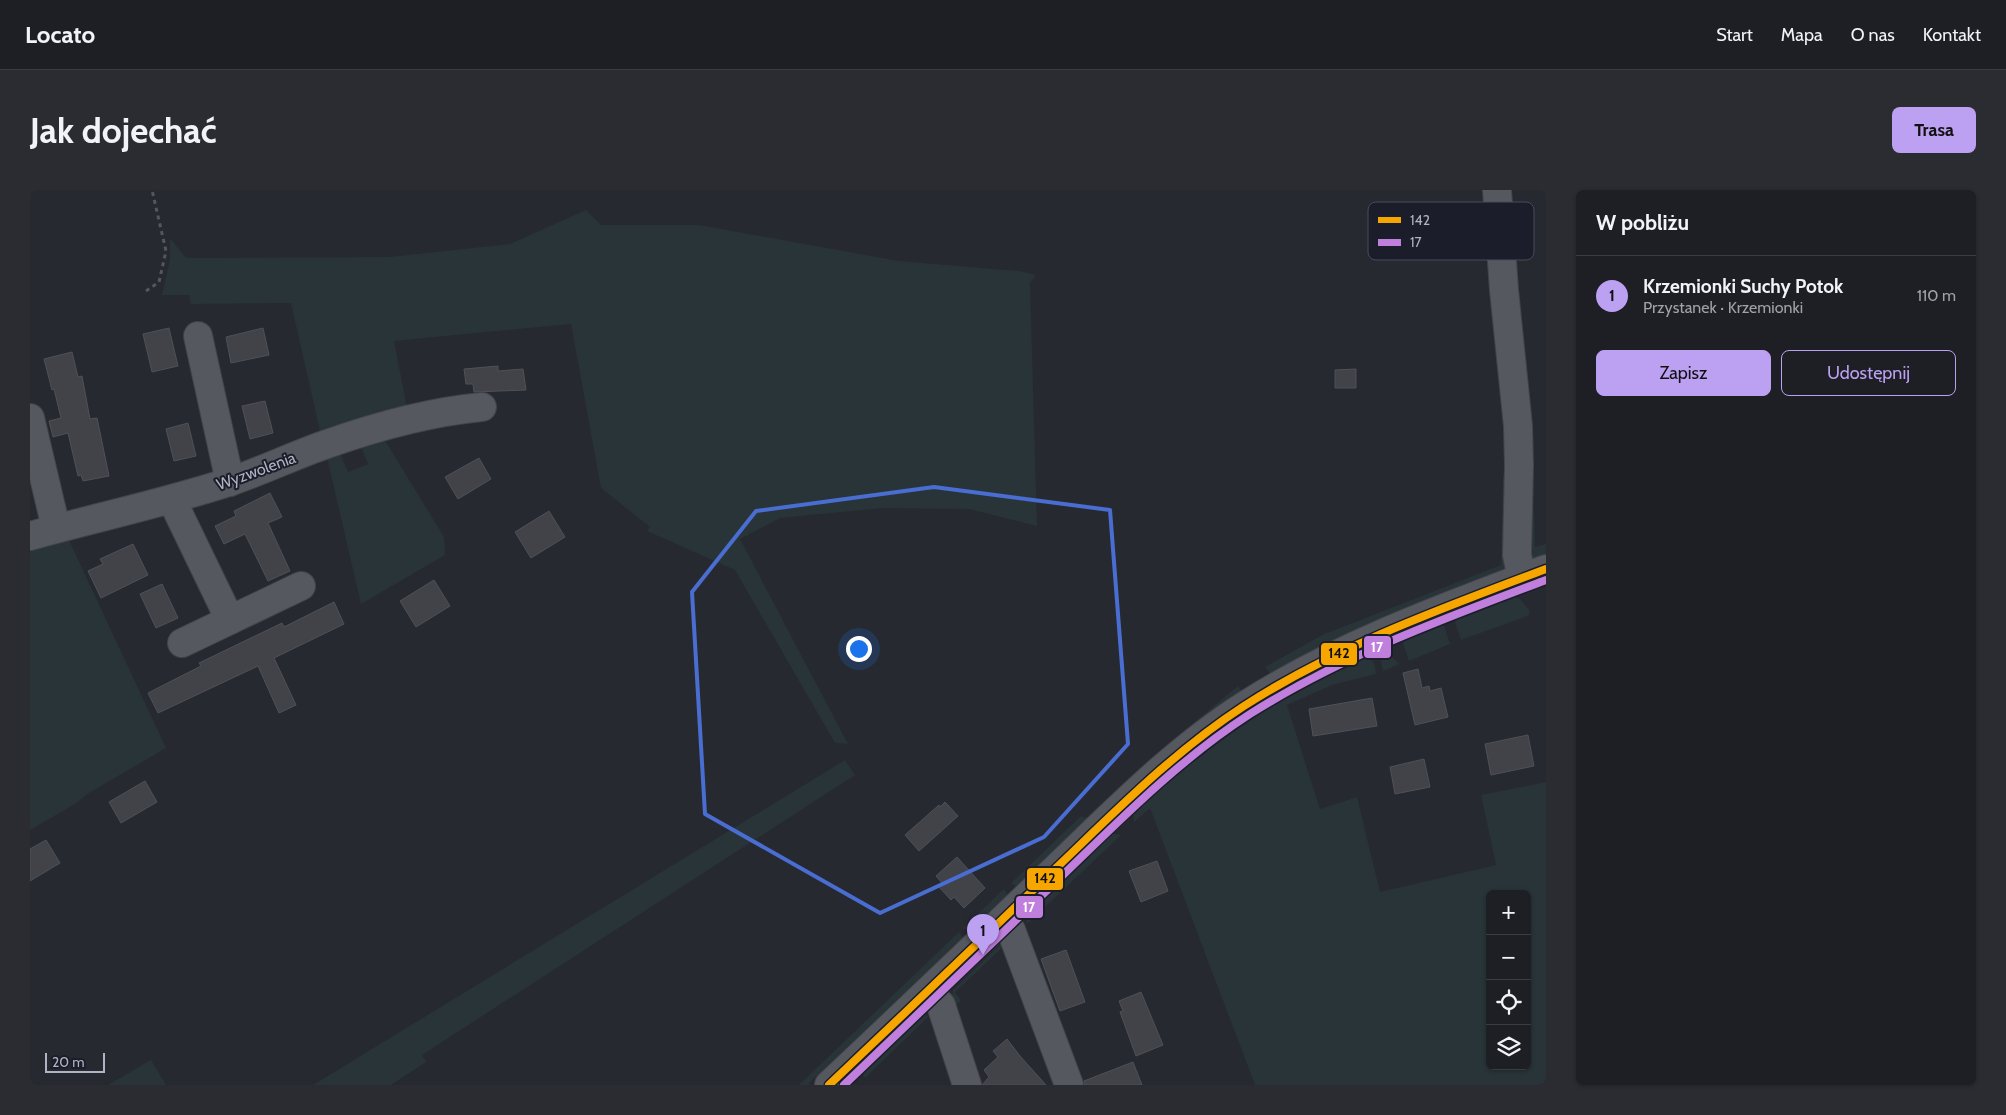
<!DOCTYPE html>
<html lang="pl">
<meta charset="utf-8">
<style>
:root{--surface:#1d1f24;--page:#2a2c31;--text:#f1f3f6;--muted:#a0a2a6;--line:#3b3d41;--accent:#bca0f2}
body{margin:0;font-family:Cabin,sans-serif;background:var(--page);color:var(--text)}
.controls{position:absolute;right:15px;bottom:15px;display:grid;overflow:hidden;border-radius:8px;box-shadow:0 1px 4px #0004}
.controls button{width:45px;height:45px;display:grid;place-items:center;padding:0;border:0;border-bottom:1px solid var(--line);background:var(--surface);color:var(--text);font:25px sans-serif}
.scale{position:absolute;left:15px;bottom:12px;width:60px;box-sizing:border-box;padding-left:5px;border:2px solid #b0b4c2;border-top:0;font-size:14px;line-height:18px;white-space:nowrap;color:#b0b4c2;-webkit-text-stroke:4px #1b1e2a;paint-order:stroke}
.you{position:absolute;left:828px;top:458px;width:18px;height:18px;margin:-12px;border:4px solid #fff;border-radius:50%;background:#1a73e8;box-shadow:0 0 0 8px #1a73e833}
.badge{display:grid;place-items:center;width:32px;height:32px;border-radius:50%;background:var(--accent);color:#111;font-size:16px;font-weight:700}
.pin{position:absolute;translate:-50% -41px;filter:drop-shadow(0 1px 2px #0008)}
.pin::after{content:'';position:absolute;top:26px;width:18px;height:15px;background:inherit;clip-path:polygon(0 0,100% 0,50% 100%)}
.list{margin:0;padding:0;list-style:none}
h2{display:flex;justify-content:space-between;align-items:center;height:65px;margin:0;padding:0 20px;font-size:21px}
h2 small{font-size:16px;font-weight:400;color:var(--muted)}
.list li{display:grid;grid-template-columns:32px 1fr auto;gap:15px;align-items:center;box-sizing:border-box;height:80px;padding:0 20px;border-top:1px solid var(--line)}
.list b{display:block;font-size:19px;white-space:nowrap}
.list p{margin:0;font-size:16px;white-space:nowrap;color:var(--muted)}
.list em{font-size:16px;font-style:normal;color:var(--muted)}
.actions{display:flex;gap:10px;padding:15px 20px}
.actions a{flex:1;padding:11px 0;border:1px solid var(--accent);border-radius:8px;text-align:center;font-size:18px;color:var(--accent)}
.actions .main{background:var(--accent);color:#111}
.icon{flex:none;width:28px;height:28px;fill:none;stroke:currentColor;stroke-width:2;stroke-linecap:round;stroke-linejoin:round}
.map{position:relative;flex:none;width:1516px;height:895px;overflow:hidden;border-radius:8px}
header{display:flex;align-items:center;gap:30px;box-sizing:border-box;height:70px;padding:0 25px;background:var(--surface);border-bottom:1px solid var(--line)}
header strong{font-size:24px}
nav{display:flex;gap:28px;margin-inline-start:auto;font-size:18px}
.intro{display:flex;align-items:center;justify-content:space-between;box-sizing:border-box;height:120px;padding:0 30px}
h1{margin:0;font-size:35px}
.button{padding:12px 22px;border-radius:8px;background:var(--accent);color:#111;font-size:18px;font-weight:700}
main{display:flex;gap:30px;padding:0 30px}
aside{flex:1;background:var(--surface);border-radius:8px;box-shadow:0 1px 4px #0004}
.map>svg:first-child{display:block}
.green{fill:#283438;fill-rule:evenodd}
.building{fill:#414349;stroke:#4e5158}
.lines{fill:none;stroke-linecap:round;stroke-linejoin:round}
.minor-casing{stroke:#42444a;stroke-width:30}
.path{stroke:#54575d;stroke-width:3;stroke-dasharray:4 4;stroke-linecap:butt}
.minor{stroke:#56585f;stroke-width:28}
.bus-1-casing{stroke:#1b1e2a;stroke-width:11}
.bus-2-casing{stroke:#1b1e2a;stroke-width:11}
.bus-1{stroke:#f7a600;stroke-width:8}
.bus-2{stroke:#c07fdc;stroke-width:8}
.marked{fill:none;stroke:#496dd1;stroke-width:4;stroke-linejoin:round}
.labels{text-anchor:middle;dominant-baseline:central;stroke-width:4;stroke-linejoin:round;paint-order:stroke}
.street-label{font-size:16px;fill:#b0b4c2;stroke:#1b1e2a}
.key{fill:#1b1e2a;stroke:#484b58;stroke-width:1}
.key-label{font-size:14px;fill:#b0b4c2}
.line-badge{stroke:#1b1e2a;stroke-width:2}
.badge-label{font-size:14px;text-anchor:middle;font-weight:bold;fill:#fff}
.pale-badge-label{font-size:14px;text-anchor:middle;font-weight:bold;fill:#111}
</style>
<header>
<strong>Locato</strong>
<nav><a>Start</a><a>Mapa</a><a>O nas</a><a>Kontakt</a></nav>
</header>
<div class="intro"><h1>Jak dojechać</h1><a class="button">Trasa</a></div>
<main>
<div class="map">
<svg width="1516" height="895" viewBox="0 0 1516 895">
<rect width="100%" height="100%" fill="#272930"/>
<g class="green">
<path d="M556,20l15,15h98l200,36 120,10 17,4 -6,8 7,243 -68,-17 -86,-1 -103,10 -40,21 108,205 -13,-1 -100,-173 -88,-39 3,-4 -49,-39 -30,-164 -177,17 14,72 -86,27 -31,-137 -100,1 -2,-9h-27l8,-36v-21l16,20 203,-1 121,-13z"/>
<path d="M1493,245h9l3,112 11,-3v16l-16,7z"/>
<path d="M347,250l9,2 58,95 1,18 -84,49 -35,-151 12,-4 10,23 20,-8 -7,-17z"/>
<path d="M1473,287h10v92l-241,107 -7,-9 57,-32 179,-70z"/>
<path d="M37,346l99,212 -77,45 -14,11 -45,26v-284z"/>
<path d="M1484,406l6,3 10,12 -2,5 -67,24 -8,-23 54,-20z"/>
<path d="M1409,433l5,3 6,18 -41,17 -7,-21 3,-4z"/>
<path d="M1354,461l16,13 -17,7 -4,-19z"/>
<path d="M1332,465c11,3 13,8 14,19l-44,11 -45,20 33,104 37,-12 23,95 116,-27 -15,-70 65,-13v303h-291l-105,-277 -16,14 -1,-10c45,-40 91,-82 144,-113 28,-16 57,-30 85,-44zM1460,704h37v172h-37z"/>
<path d="M1208,496l6,9 -68,52 -4,-6z"/>
<path d="M815,570l10,15 -433,280 4,7 -35,23h-78z"/>
<path d="M1051,626l10,3 -72,70 -8,-6z"/>
<path d="M1080,643l11,2 -94,89v-5l4,-11z"/>
<path d="M974,699l6,10 -36,35 -11,-6z"/>
<path d="M929,742l3,5v6l-57,54 -3,-2 -93,88 1,2h-11z"/>
<path d="M973,752l4,1 -52,49 6,9 -10,7 2,-18z"/>
<path d="M896,825l3,1 -64,62 -4,-8 49,-47 3,3z"/>
<path d="M121,870l15,25h-58z"/>
</g>
<g class="building">
<path d="M139,138l9,38 -26,6 -9,-38z"/>
<path d="M233,138l6,27 -38,8 -5,-26z"/>
<path d="M42,162l6,25 4,-1 8,43 7,-1 12,58 -26,5 -2,-6 -3,1 -10,-43 -15,4 -4,-16 12,-3 -7,-29 -2,1 -8,-31z"/>
<path d="M468,176v5l25,-2 3,21 -52,2 -1,-8h-7l-2,-15z"/>
<path d="M1326,179v19h-21v-18z"/>
<path d="M235,211l8,32 -23,6 -8,-33z"/>
<path d="M158,233l8,33 -22,5 -8,-32z"/>
<path d="M449,268l12,21 -33,20 -13,-22z"/>
<path d="M240,303l12,24 -14,6 22,48 -22,10 -23,-47 -21,10 -9,-18 21,-10 -2,-5z"/>
<path d="M519,321l16,26 -34,21 -16,-26z"/>
<path d="M103,354l15,31 -47,23 -13,-27 15,-7 -3,-5z"/>
<path d="M404,390l16,26 -34,21 -16,-26z"/>
<path d="M132,394l16,34 -22,10 -16,-34z"/>
<path d="M304,412l10,22 -70,34 22,47 -17,8 -21,-47 -100,47 -10,-20 53,-27 -2,-3 83,-40 2,4z"/>
<path d="M1388,479l4,19 7,-2 1,5 11,-3 7,29 -33,8 -12,-52z"/>
<path d="M1342,508l5,28 -64,10 -4,-27z"/>
<path d="M1498,545l6,31 -43,9 -6,-31z"/>
<path d="M1394,569l6,28 -35,7 -5,-27z"/>
<path d="M115,591l12,21 -36,21 -12,-21z"/>
<path d="M915,612l13,14 -39,35 -14,-16 34,-30 1,2z"/>
<path d="M16,650l14,23 -30,18v-32z"/>
<path d="M927,667l28,31 -21,20 -10,-11 -3,3 -13,-14 4,-3 -6,-7z"/>
<path d="M1127,671l11,30 -27,11 -12,-31z"/>
<path d="M1036,760l19,52 -25,9 -19,-52z"/>
<path d="M1111,802l22,53 -27,11 -16,-44 3,-1 -4,-10z"/>
<path d="M977,849l13,17 26,29h-64l7,-8 -5,-7 14,-13 -5,-6z"/>
<path d="M1103,872l9,23h-58v-4z"/>
</g>
<g class="lines">
<defs>
<g id="minor">
<path d="M1467,0l7,100 14,136 1,39 -2,90 5,23"/>
<path d="M168,146l32,146"/>
<path d="M0,228l26,110"/>
<path d="M142,310l58,120 71,-34"/>
<path d="M0,346c67,-19 135,-33 202,-55 32,-11 63,-26 95,-37 51,-18 102,-32 155,-37"/>
<path d="M152,453l48,-23"/>
<path d="M973,730l8,10 58,155"/>
<path d="M899,801l12,14 26,80"/>
<path d="M799,895c73,-69 146,-138 218,-208 62,-59 124,-124 197,-171 94,-60 198,-98 302,-137"/>
</g>
</defs>
<use href="#minor" class="minor-casing"/>
<path class="path" d="M116,101l13,-9 7,-31 -14,-61"/>
<use href="#minor" class="minor"/>
<defs>
<path id="bus-1" d="M799,895c75,-71 150,-143 224,-214 61,-58 120,-119 191,-165 93,-60 199,-98 302,-137"/>
<path id="bus-2" d="M814,895c73,-70 146,-140 219,-210 59,-57 117,-116 187,-161 92,-58 195,-96 296,-134"/>
</defs>
<use href="#bus-1" class="bus-1-casing"/>
<use href="#bus-2" class="bus-2-casing"/>
<use href="#bus-1" class="bus-1"/>
<use href="#bus-2" class="bus-2"/>
</g>
<path class="marked" d="M904,297l176,23 18,234 -84,93 -164,76 -175,-99 -13,-222 64,-81z"/>
<g class="labels">
<g class="street-label">
<text transform="translate(226 281) rotate(-20)">Wyzwolenia</text>
</g>
</g>
<rect x="1338" y="12" width="166" height="58" rx="8" class="key"/>
<rect x="1348" y="27" width="23" height="6" fill="#f7a600"/>
<rect x="1348" y="49" width="23" height="7" fill="#c07fdc"/>
<g class="key-label">
<text x="1380" y="35">142</text>
<text x="1380" y="57">17</text>
</g>
<g class="line-badge">
<rect x="1333" y="445" width="29" height="24" rx="5" fill="#c07fdc"/>
<rect x="1290" y="452" width="38" height="24" rx="5" fill="#f7a600"/>
<rect x="996" y="677" width="38" height="24" rx="5" fill="#f7a600"/>
<rect x="985" y="705" width="29" height="24" rx="5" fill="#c07fdc"/>
</g>
<g class="badge-label">
<text x="1347" y="462">17</text>
<text x="999" y="722">17</text>
</g>
<g class="pale-badge-label">
<text x="1309" y="468">142</text>
<text x="1015" y="693">142</text>
</g>
</svg>
<div class="controls">
<button>+</button>
<button>−</button>
<button><svg class="icon" aria-label="locate" viewBox="0 0 24 24"><circle cx="12" cy="12" r="6"/><path d="M12 2v4M12 18v4M2 12h4M18 12h4"/></svg></button>
<button><svg class="icon" aria-label="layers" viewBox="0 0 24 24"><path d="M12 4l9 5-9 5-9-5zM3 14l9 5 9-5"/></svg></button>
</div>
<div class="scale">20 m</div>
<div class="you"></div>
<div class="pin badge" style="left:953px;top:765px">1</div>
</div>
<aside>
<h2>W pobliżu<small></small></h2>
<ul class="list">
<li><span class="badge">1</span><div><b>Krzemionki Suchy Potok</b><p>Przystanek · Krzemionki</p></div><em>110 m</em></li>
</ul>
<div class="actions"><a class="main">Zapisz</a><a>Udostępnij</a></div>
</aside>
</main>
